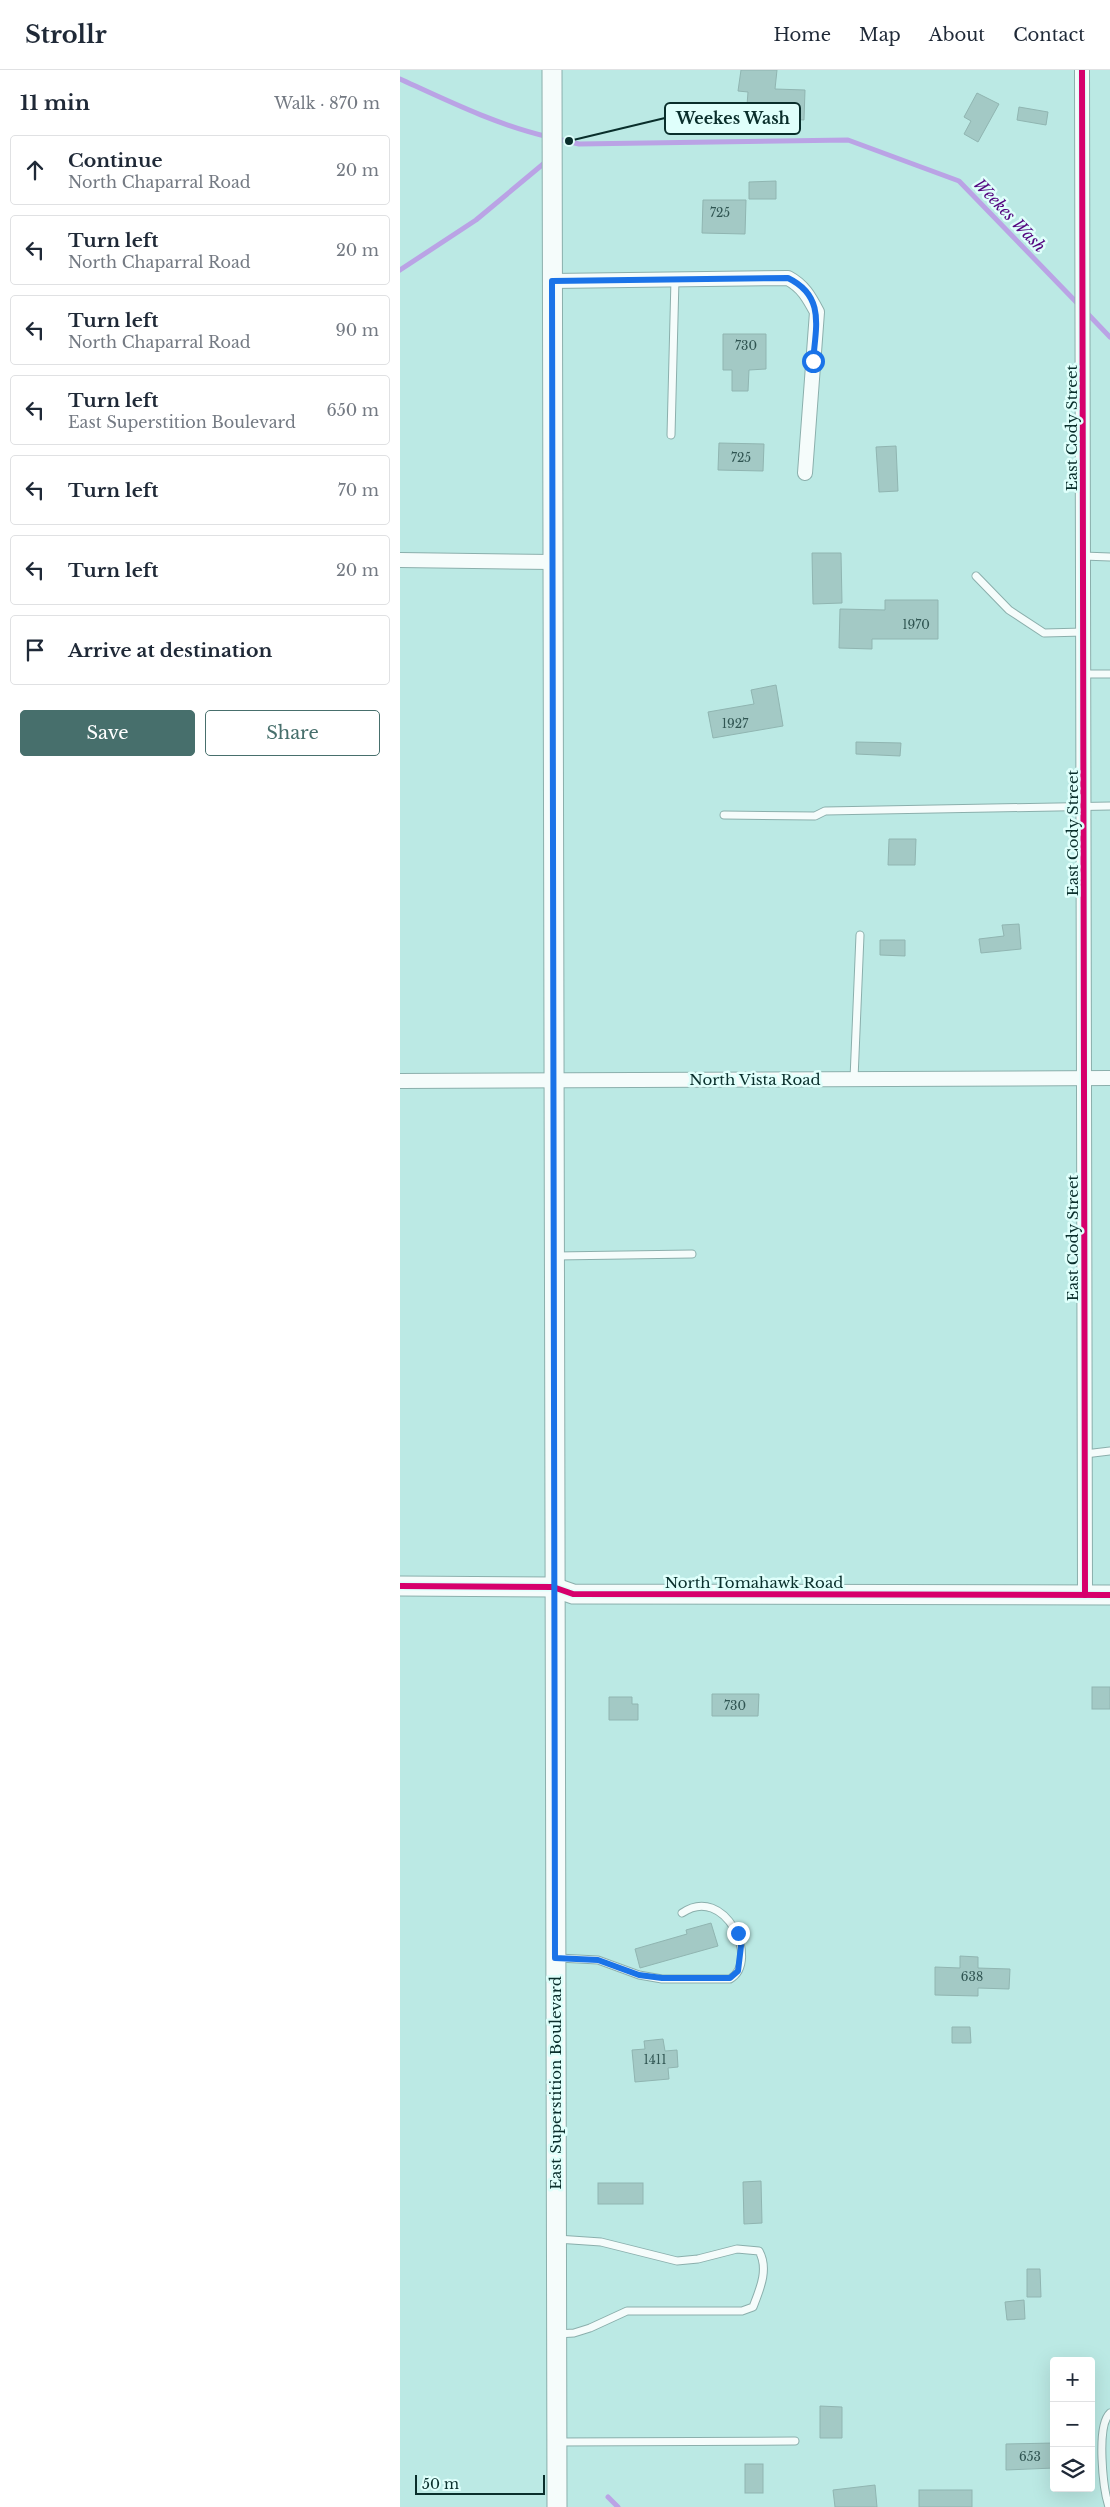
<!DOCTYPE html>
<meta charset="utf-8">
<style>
:root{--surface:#fff;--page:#f2f2f3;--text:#1f2937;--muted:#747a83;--line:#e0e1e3;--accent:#476f6c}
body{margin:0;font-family:"Libre Baskerville",serif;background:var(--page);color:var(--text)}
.controls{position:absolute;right:15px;bottom:15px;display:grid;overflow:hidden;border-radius:5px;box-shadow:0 5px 20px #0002}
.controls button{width:45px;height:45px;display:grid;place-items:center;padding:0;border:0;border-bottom:1px solid var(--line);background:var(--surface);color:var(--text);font:25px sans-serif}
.scale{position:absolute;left:15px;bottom:12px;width:130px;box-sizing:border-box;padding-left:5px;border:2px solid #092e2b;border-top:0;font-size:14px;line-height:18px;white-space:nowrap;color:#092e2b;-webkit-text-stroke:4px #dffffb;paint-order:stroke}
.stop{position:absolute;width:15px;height:15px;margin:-11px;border:4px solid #1a73e8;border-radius:50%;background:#fff}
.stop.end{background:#1a73e8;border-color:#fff;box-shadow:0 1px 5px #0008}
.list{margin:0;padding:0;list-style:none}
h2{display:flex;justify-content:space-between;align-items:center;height:65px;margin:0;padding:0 20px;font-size:21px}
h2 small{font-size:16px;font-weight:400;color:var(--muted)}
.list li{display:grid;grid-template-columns:32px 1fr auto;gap:15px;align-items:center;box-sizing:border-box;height:70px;margin:0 10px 10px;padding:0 10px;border:1px solid var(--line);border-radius:5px}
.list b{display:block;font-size:19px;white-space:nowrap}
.list p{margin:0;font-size:16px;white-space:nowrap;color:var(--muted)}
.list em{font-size:16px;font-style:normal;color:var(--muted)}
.actions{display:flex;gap:10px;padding:15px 20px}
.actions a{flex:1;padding:11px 0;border:1px solid var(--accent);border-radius:5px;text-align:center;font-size:18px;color:var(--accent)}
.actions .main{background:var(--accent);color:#fff}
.icon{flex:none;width:28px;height:28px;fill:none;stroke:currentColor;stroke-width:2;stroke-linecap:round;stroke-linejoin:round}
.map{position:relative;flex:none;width:710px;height:2437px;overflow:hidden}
header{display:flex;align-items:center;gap:30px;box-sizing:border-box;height:70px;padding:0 25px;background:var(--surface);border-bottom:1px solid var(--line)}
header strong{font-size:24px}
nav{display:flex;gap:28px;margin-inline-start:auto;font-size:18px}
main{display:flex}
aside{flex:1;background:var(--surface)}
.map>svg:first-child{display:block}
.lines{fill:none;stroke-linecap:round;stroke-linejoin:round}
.stream{stroke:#baa3e5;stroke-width:5}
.building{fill:#a3c9c5;stroke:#90b5b1}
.lane-casing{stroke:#8bafac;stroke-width:9}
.street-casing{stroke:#8bafac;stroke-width:16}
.secondary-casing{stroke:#8bafac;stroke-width:21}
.lane{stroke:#f5fcfb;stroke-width:7}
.street{stroke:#f5fcfb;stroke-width:14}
.secondary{stroke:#f5fcfb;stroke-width:19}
.cycleway-casing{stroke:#dffffb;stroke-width:9}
.cycleway{stroke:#d6006c;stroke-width:6}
.route{stroke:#1a73e8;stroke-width:6}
.labels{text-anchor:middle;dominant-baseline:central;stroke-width:5;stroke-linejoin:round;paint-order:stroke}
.number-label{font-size:12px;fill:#305552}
.street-label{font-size:15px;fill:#092e2b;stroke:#dffffb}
.water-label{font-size:16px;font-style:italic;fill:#53037e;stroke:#dffffb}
.leader{fill:none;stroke:#092e2b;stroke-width:2}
.callout-dot{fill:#092e2b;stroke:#dffffb;stroke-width:2}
.callout{fill:#dffffb;stroke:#092e2b;stroke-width:2}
.callout-label{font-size:16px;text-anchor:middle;font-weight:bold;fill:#092e2b}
</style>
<header>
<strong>Strollr</strong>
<nav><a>Home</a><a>Map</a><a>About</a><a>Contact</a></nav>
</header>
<main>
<aside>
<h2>11 min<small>Walk · 870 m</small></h2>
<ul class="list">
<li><svg class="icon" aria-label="ahead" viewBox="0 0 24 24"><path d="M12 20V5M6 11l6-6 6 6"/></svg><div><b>Continue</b><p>North Chaparral Road</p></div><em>20 m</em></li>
<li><svg class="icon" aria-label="left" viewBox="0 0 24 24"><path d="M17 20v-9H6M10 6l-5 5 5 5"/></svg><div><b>Turn left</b><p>North Chaparral Road</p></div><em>20 m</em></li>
<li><svg class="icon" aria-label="left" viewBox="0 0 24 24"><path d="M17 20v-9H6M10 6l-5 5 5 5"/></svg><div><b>Turn left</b><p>North Chaparral Road</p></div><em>90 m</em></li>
<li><svg class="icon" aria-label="left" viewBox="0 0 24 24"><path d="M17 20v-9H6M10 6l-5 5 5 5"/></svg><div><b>Turn left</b><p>East Superstition Boulevard</p></div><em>650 m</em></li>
<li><svg class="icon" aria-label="left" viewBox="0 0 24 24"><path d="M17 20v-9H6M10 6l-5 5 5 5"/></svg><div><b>Turn left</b></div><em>70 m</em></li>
<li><svg class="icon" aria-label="left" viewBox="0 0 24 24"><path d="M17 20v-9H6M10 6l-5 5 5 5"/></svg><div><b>Turn left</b></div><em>20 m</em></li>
<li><svg class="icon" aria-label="arrive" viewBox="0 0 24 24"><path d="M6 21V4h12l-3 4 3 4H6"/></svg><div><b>Arrive at destination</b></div></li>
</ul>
<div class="actions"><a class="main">Save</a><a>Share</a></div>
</aside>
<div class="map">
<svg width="710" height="2437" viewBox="0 0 710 2437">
<rect width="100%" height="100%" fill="#bbe9e4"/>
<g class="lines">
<g class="stream">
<path d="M0,9c48,22 97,46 149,58"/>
<path d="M157,69l22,5 269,-4 111,41 121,125"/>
<path d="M0,200l76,-50 72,-60"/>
<path d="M686,242l24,25"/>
<path d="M208,2427l10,10"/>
</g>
</g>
<g class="building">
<path d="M341,0h36l-2,19 30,1 -1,30 -13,-1v-6h-10v-4l-34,-4 1,-13 -10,-1z"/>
<path d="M577,23l22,11 -21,38 -14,-8 7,-13 -7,-4z"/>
<path d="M619,37l29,5 -2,13 -29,-5z"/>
<path d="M376,111v18h-27v-17z"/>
<path d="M303,130h43l-1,34 -43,-1z"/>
<path d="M323,264h43v35l-17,1 -1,21h-16v-21h-9z"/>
<path d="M319,373l45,1 -1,27 -45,-1z"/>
<path d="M496,376l2,45 -19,1 -3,-45z"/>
<path d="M412,483h29l1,50 -29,1z"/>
<path d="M485,530h53v39h-66v10l-33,-1 1,-39 45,1z"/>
<path d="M376,615l7,41 -70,12 -5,-26 46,-8 -3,-14z"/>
<path d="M456,672l45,1 -1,13 -44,-2z"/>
<path d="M489,769h27l-1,26h-27z"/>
<path d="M619,854l2,25 -40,4 -2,-14 25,-3 -2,-11z"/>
<path d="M480,870h25v16l-25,-1z"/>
<rect x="692" y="1617" width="18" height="22"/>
<path d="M312,1624h47l-1,22h-46z"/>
<path d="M209,1627h23v7h6v16h-29z"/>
<path d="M311,1853l7,23 -78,22 -5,-19 52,-15 -1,-4z"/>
<path d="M560,1886l18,1v11l32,1 -1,20 -31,-1v8l-43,-1v-28l25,1z"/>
<path d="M552,1957h18l1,16h-19z"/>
<path d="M263,1969l2,12 12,-1 1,17 -10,1 1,11 -34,3 -3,-32 13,-1 -1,-8z"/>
<path d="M361,2111l1,42 -18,1 -1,-42z"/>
<rect x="198" y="2113" width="45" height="21"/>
<path d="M627,2199h13l1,28h-14z"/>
<path d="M624,2230l1,19 -18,1 -2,-18z"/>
<path d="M420,2336l22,1v31h-22z"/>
<path d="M654,2373v25l-48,2v-26z"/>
<rect x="345" y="2394" width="18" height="29"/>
<path d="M475,2415l2,22h-42l-2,-17z"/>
<rect x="519" y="2420" width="53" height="17"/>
</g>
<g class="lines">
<defs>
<g id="lane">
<path d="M271,365l4,-156"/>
<path d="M683,486l27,1"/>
<path d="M576,506l33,34 35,23 40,-1"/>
<path d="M684,604h26"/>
<path d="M324,745l91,1 10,-5 285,-5"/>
<path d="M454,1009l6,-144"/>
<path d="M156,1186l136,-2"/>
<path d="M685,1384l25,-3"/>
<path d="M158,1888l40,2 41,15 23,4h68c31,-18 -5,-96 -48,-66"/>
<path d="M157,2264l17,-1 16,-5 37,-17h115l11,-4c7,-18 16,-38 6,-56l-22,-2 -39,10 -21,2 -76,-19 -44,-3"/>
<path d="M157,2372l238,-1"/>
<path d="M709,2437c-6,-18 -13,-81 1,-94"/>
</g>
<g id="street">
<path d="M682,0l3,1525"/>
<path d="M152,211l236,-3c15,8 21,19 29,34l-12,161"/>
<path d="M0,490l152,2"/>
<path d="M0,1011l710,-3"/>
</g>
<g id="secondary">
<path d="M152,0l5,2437"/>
<path d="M0,1516l153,1 20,7 537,1"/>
</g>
</defs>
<use href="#lane" class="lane-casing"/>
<use href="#street" class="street-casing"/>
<use href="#secondary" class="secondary-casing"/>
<use href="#lane" class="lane"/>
<use href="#street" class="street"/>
<use href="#secondary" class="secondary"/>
<defs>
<g id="cycleway">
<path d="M682,0l3,1525"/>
<path d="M0,1516l153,1 20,7 537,1"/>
</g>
</defs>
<use href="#cycleway" class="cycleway-casing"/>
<use href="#cycleway" class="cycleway"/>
</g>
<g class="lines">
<path class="route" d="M338,1863l3,13 -3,25 -8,7h-68l-23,-3 -41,-15 -43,-2 -3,-1677 236,-3c37,18 28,48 25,83"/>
</g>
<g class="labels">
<g class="number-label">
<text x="320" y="142">725</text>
<text x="346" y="275">730</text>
<text x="341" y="387">725</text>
<text x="516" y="554">1970</text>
<text x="335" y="653">1927</text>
<text x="335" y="1635">730</text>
<text x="572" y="1906">638</text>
<text x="255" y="1989">1411</text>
<text x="630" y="2386">653</text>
</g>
<g class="street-label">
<text transform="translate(671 358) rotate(-90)">East Cody Street</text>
<text transform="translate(672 763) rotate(-90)">East Cody Street</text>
<text x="355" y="1009">North Vista Road</text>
<text transform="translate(672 1168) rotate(-90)">East Cody Street</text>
<text x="354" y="1512">North Tomahawk Road</text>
<text transform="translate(155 2013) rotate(-90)">East Superstition Boulevard</text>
</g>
<g class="water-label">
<text transform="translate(610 145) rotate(46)">Weekes Wash</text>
</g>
</g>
<path class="leader" d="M169 71L265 48"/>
<circle class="callout-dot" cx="169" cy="71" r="5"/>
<rect class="callout" x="265" y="33" width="135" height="31" rx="5"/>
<g class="callout-label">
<text x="333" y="54">Weekes Wash</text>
</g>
</svg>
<div class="controls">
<button>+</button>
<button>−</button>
<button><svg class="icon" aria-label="layers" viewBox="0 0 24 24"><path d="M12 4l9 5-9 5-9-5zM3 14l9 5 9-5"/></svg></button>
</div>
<div class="scale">50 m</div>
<div class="stop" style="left:413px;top:291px"></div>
<div class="stop end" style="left:338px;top:1863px"></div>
</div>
</main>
